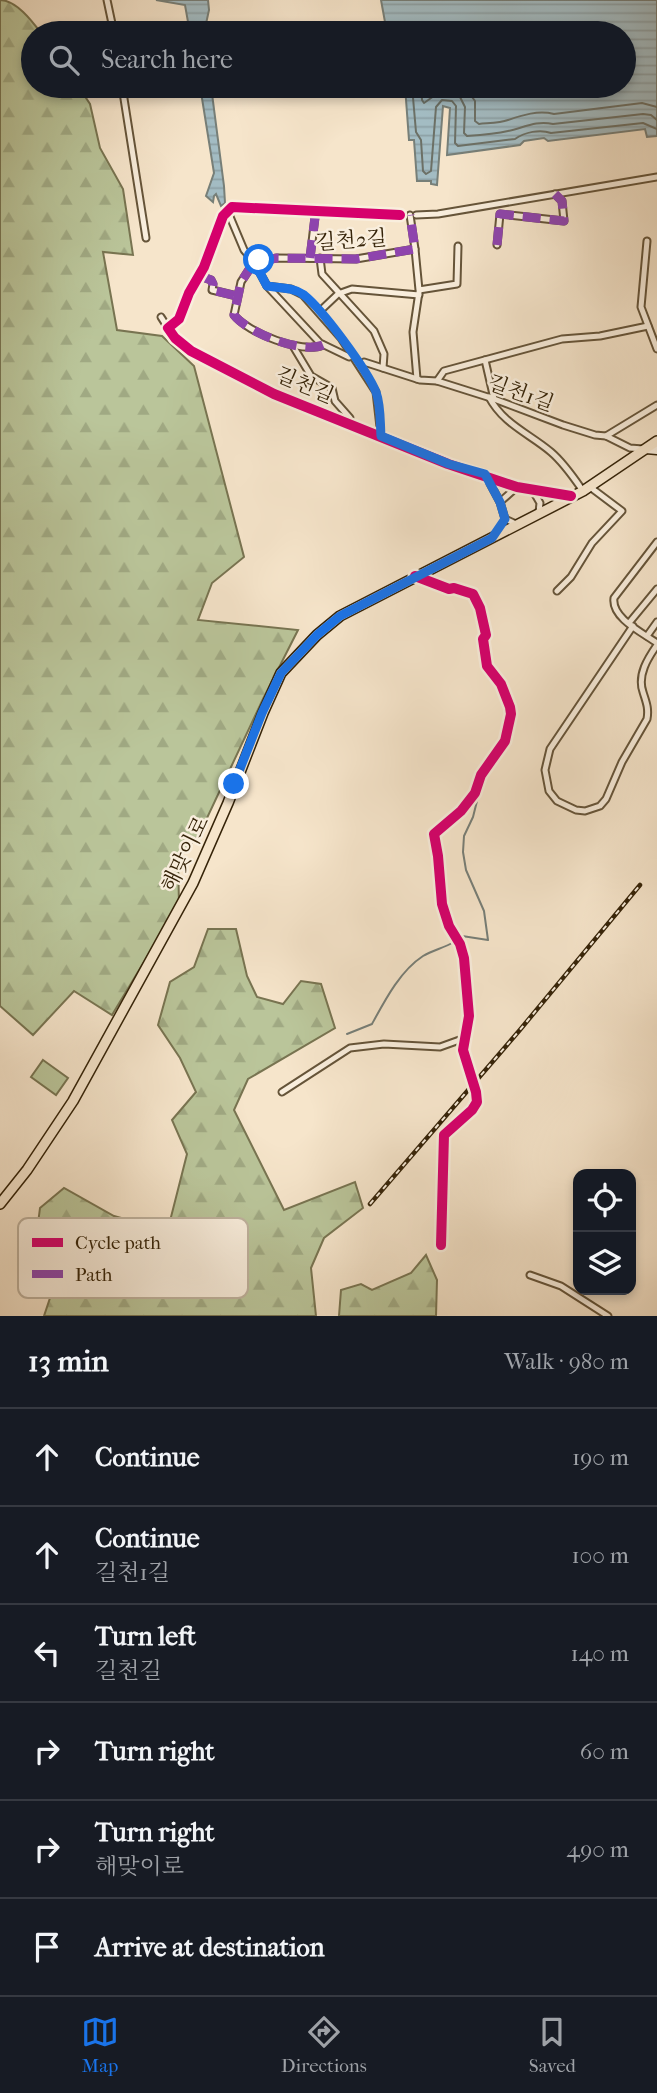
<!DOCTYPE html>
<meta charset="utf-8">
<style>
:root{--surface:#171b24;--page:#20242c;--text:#f1f3f6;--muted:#9ea1a6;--line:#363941;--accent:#1a73e8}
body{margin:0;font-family:"IM FELL French Canon","Noto Serif KR",serif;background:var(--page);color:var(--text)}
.controls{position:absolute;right:21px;bottom:21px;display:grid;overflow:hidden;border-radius:14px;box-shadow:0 4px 10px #0003}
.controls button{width:63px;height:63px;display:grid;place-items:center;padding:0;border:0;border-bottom:2px solid var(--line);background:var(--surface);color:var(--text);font:35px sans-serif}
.stop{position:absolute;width:21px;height:21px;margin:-16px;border:5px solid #1a73e8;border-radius:50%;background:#fff}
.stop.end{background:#1a73e8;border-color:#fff;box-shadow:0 2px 7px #0008}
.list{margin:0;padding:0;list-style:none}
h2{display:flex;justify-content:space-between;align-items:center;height:91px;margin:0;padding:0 28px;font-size:30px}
h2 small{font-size:23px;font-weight:400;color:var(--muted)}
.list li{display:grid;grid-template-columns:46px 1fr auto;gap:21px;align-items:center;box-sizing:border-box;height:98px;padding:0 28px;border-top:2px solid var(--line)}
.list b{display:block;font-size:26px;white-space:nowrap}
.list p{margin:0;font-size:23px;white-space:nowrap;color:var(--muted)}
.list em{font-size:23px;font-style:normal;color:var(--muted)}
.icon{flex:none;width:38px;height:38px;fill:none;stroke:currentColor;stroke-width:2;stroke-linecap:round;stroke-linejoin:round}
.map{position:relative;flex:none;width:657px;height:1316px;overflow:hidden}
.search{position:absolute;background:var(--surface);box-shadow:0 4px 10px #0003;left:21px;right:21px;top:21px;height:77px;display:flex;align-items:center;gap:18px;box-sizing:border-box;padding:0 24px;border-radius:38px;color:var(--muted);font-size:26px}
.sheet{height:679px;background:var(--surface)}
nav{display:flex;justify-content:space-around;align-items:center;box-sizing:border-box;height:98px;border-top:2px solid var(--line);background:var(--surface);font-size:19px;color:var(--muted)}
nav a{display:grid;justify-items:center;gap:4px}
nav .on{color:var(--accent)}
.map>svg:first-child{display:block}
.grass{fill:#bac59a;stroke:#787451;stroke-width:2}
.forest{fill:url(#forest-firs);stroke:#787451;stroke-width:2}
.water{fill:url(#water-rules);stroke:#777f78;stroke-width:2}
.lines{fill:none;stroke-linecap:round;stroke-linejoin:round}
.shore{stroke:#6c7066;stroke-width:2}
.stream{stroke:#777f78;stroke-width:2}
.street-casing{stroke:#655439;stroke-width:9}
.secondary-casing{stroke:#352308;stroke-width:11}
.primary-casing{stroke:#352308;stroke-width:12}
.street{stroke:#f9eedd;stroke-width:5}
.secondary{stroke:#f9eedd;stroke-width:8}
.primary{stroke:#f6e5cb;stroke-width:9}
.rail-casing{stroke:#352308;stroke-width:4.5}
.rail{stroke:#f9eedd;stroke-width:2;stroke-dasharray:5;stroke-linecap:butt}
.quiet{stroke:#8e44ad;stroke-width:9;stroke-dasharray:18 9;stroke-linecap:butt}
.cycleway-casing{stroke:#f9eedd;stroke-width:15}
.cycleway{stroke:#d6006c;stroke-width:10}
.route{stroke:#1a73e8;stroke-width:9}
.labels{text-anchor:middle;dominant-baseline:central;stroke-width:5;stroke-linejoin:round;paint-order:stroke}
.street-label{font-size:21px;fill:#352308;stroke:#f9eedd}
.key{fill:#f9eedd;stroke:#beb19d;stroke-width:2}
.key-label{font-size:19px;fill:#352308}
</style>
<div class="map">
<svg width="657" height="1316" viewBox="0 0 657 1316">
<defs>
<pattern id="forest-firs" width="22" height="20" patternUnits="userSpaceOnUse" patternTransform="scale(1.75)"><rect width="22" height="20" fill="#bac59a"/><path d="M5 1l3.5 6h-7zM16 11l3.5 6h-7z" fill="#a0a983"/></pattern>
<pattern id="water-rules" width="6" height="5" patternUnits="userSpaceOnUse" patternTransform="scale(1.75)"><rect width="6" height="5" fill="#a3bcc3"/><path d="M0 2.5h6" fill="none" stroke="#8da1a6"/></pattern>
</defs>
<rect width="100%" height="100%" fill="#f6e5cb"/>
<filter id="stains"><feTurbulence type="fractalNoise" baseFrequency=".00286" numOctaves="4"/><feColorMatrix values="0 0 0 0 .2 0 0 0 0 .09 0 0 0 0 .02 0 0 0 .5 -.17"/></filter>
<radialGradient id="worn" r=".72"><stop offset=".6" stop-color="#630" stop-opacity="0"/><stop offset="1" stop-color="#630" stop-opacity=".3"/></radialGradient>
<path class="grass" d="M43,1060l25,18 -12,17 -25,-18z"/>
<g class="forest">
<path d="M0,0c16,0 32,21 41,33h-8v53h45l12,18 10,44 23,41 10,66 -30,-3 14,78 45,6 32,30 50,191 -32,26 -14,37 100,10 -35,69 -64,136 -21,23 1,46 -67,111 -38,-24 -41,44 -33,-29z"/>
<path d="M208,929h28l11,47 10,21 26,7 18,-23 20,3 14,44 -87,51 -14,31 50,100 71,-28 8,26 -39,30 -13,30 5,48h-272l7,-21c-22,-28 -15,-54 -11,-87l24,-20 50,28 40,11 16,-6 17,-67 -15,-34 24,-28 -16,-34 -22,-33 12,-43 24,-15z"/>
<path d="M426,1255l11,25 -1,36h-97l2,-26 20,-6 11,6 39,-17z"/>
</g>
<g class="water">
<path d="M156,0h52l1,10 -5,23h-14l-5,-28z"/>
<path d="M381,0h276v136l-10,1 -2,-8 -97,12 -4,-3 -20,3 -4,4 -73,10 3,-47 -7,-2 -6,79 -6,-1v-3h-14l-3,-41h-5l-4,-54h219v-53h-153l-2,-3 -6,3h-76z"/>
<path d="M200,86h11l13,100 1,17 -4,3 -5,-12 -2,2 -1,6 -7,-6 8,-23z"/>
</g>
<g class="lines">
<g class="shore">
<path d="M412,86l4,46 5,8 2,31 3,3 5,-3 5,-64 6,-7 10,1 4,5 -1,37 3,3 57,-7c10,-7 25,-10 36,-6l92,-10 14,6"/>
<path d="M421,86l1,14 2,3 17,-12 10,1 8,3 6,12 -1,26 3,3c14,-1 28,-2 41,-5 15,-3 28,-11 45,-7l90,-10 8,1 6,5"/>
<path d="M464,86l11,15v20l4,3c9,-1 21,-1 29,-4 15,-5 30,-10 46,-6l88,-11 15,4"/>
</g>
<g class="stream">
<path d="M500,679l12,27"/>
<path d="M508,740l3,-15"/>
<path d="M462,936l26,4 -4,-29 -18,-41 -3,-18 1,-16 9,-19 10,-40 20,-29"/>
<path d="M347,1034l25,-10c13,-24 28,-53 51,-68 10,-6 21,-8 31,-14"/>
</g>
<defs>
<g id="street">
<path d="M107,0l7,33"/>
<path d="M122,86l24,152"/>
<path d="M228,212l16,38 10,12 13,24 53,57 29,14"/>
<path d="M400,215l-168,-8 -9,9 -19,51 -15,26 -10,26 -11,9 7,10 16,13 83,43 174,70 69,23 54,9"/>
<path d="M416,215l22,-1 219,-37"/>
<path d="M647,241l-6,66 16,42"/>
<path d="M497,245l3,-31 64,7 -2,-20 -7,-7"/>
<path d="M415,249l4,41 38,-6 1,-38"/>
<path d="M310,258l6,-49"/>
<path d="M320,258l2,16 52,57 10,23 -1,14"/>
<path d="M200,276l11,4 2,4 -1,6 25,6"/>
<path d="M267,286l24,3 12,6 38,43 35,54 5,44"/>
<path d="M319,312l19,-18 14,-5 67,6"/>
<path d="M161,317l7,11"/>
<path d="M323,345c-21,9 -75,-12 -89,-30l7,-33 13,-20 23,-4 79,1 59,-10 -5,-34"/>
<path d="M293,346l18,30 21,12 3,13 15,17 -1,6"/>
<path d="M485,360l9,39"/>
<path d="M364,362l56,18 17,1 57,18 69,26 32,10 11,1 24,12 13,1"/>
<path d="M417,379l-4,-47 6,-40"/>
<path d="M437,381l7,-10 118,-32 38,-3 48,-10"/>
<path d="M489,397c14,27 41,37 62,55 13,11 23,26 32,39"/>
<path d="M606,436l51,-31"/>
<path d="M485,474l15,28 5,17 11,5"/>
<path d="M533,491l7,12 -1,9"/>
<path d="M500,502l17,-15"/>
<path d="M657,542l-43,56c-3,20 29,35 43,45"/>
<path d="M415,576l34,13 5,-1 19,6 7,14 6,27 -3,4 4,27 14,18 9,23 1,7 -6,27 -24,34 -6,18 -14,18 -27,23 4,22 4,48 7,22 11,18 4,14 5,58 -6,34 13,42 1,10 -5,8 -28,25 -3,110"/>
<path d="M557,591l14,-14 21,-34 30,-32 -32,-24"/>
<path d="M629,623l28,-34"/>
<path d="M633,626l-83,123 -5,21 4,21 8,10 19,9 9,1 15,-5 6,-7 16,-37 25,-43c2,-11 -1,-17 -4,-27 -6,-17 5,-34 14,-47"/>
<path d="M647,636l10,-14"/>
<path d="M282,1092l68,-44 34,-4 56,3 25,-9"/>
<path d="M530,1275l31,11 47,30"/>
</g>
<path id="secondary" d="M646,449l11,1"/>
<path id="primary" d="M0,1204l27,-34 46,-69 120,-218 35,-80 35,-90 18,-40 36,-38 23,-19 243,-125 74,-50"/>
</defs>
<use href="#street" class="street-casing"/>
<use href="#secondary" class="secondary-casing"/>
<use href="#primary" class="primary-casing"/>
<use href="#street" class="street"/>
<use href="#secondary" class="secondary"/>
<use href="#primary" class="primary"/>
<defs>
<path id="rail" d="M370,1204l149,-173 121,-146"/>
</defs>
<use href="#rail" class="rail-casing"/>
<use href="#rail" class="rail"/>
<g class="quiet">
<path d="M497,245l3,-31 64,7 -2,-20 -7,-7"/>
<path d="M310,258l6,-49"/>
<path d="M200,276l11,4 2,4 -1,6 25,6"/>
<path d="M323,345c-21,9 -75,-12 -89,-30l7,-33 13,-20 23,-4 79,1 59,-10 -5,-34"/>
</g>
<defs>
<g id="cycleway">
<path d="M400,215l-168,-8 -9,9 -19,51 -15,26 -10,26 -11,9 7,10 16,13 83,43 174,70 69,23 54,9"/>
<path d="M415,576l34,13 5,-1 19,6 7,14 6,27 -3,4 4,27 14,18 9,23 1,7 -6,27 -24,34 -6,18 -14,18 -27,23 4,22 4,48 7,22 11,18 4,14 5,58 -6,34 13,42 1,10 -5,8 -28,25 -3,110"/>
</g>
</defs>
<use href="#cycleway" class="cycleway-casing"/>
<use href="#cycleway" class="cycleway"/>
</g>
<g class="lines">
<path class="route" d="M234,784l28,-71 19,-40 36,-38 23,-19 152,-78 13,-19 -5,-17 -15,-28 -36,-10 -68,-28c-1,-14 0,-30 -5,-44 -9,-22 -53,-82 -72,-97 -11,-8 -25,-7 -37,-9l-13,-24 5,-2"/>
</g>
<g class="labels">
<g class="street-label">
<text transform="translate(351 240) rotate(-4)">길천2길</text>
<text transform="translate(305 385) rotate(23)">길천길</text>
<text transform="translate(521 393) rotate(20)">길천1길</text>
<text transform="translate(185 854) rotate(-64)">해맞이로</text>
</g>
</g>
<rect x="18" y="1218" width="230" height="80" rx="10" class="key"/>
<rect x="32" y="1238" width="31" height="9" fill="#d6006c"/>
<rect x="32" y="1270" width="31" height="8" fill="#8e44ad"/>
<g class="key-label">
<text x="75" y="1249">Cycle path</text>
<text x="75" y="1281">Path</text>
</g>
<rect width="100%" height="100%" filter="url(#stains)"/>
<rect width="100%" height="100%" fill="url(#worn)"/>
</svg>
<div class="controls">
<button><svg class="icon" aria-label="locate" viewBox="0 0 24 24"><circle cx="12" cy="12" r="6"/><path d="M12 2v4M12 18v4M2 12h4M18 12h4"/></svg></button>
<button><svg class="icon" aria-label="layers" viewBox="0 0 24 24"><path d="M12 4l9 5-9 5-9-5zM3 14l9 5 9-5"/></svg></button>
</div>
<div class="stop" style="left:259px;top:260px"></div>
<div class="stop end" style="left:234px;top:784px"></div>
<div class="search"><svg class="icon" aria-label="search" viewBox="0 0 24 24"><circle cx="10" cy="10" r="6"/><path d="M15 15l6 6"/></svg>Search here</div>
</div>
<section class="sheet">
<h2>13 min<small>Walk · 980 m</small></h2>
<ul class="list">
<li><svg class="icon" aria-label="ahead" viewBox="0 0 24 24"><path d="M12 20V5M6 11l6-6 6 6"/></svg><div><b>Continue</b></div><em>190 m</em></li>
<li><svg class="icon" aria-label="ahead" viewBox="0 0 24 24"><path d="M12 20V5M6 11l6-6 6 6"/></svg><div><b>Continue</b><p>길천1길</p></div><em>100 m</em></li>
<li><svg class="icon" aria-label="left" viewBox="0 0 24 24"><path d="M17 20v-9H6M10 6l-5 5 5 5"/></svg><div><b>Turn left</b><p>길천길</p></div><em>140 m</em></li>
<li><svg class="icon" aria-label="right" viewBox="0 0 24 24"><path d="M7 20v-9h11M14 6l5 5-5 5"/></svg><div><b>Turn right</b></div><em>60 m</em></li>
<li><svg class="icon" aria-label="right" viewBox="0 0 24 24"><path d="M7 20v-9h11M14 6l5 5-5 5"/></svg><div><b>Turn right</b><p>해맞이로</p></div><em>490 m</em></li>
<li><svg class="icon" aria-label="arrive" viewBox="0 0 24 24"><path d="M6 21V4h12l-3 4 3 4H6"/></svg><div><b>Arrive at destination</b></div></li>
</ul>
</section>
<nav>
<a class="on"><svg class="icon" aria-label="map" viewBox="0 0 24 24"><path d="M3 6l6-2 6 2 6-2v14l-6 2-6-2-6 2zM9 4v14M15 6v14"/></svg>Map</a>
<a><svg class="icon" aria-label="directions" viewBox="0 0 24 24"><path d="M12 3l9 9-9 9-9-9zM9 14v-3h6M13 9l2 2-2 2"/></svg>Directions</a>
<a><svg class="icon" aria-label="saved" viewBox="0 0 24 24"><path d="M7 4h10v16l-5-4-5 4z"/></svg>Saved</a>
</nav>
